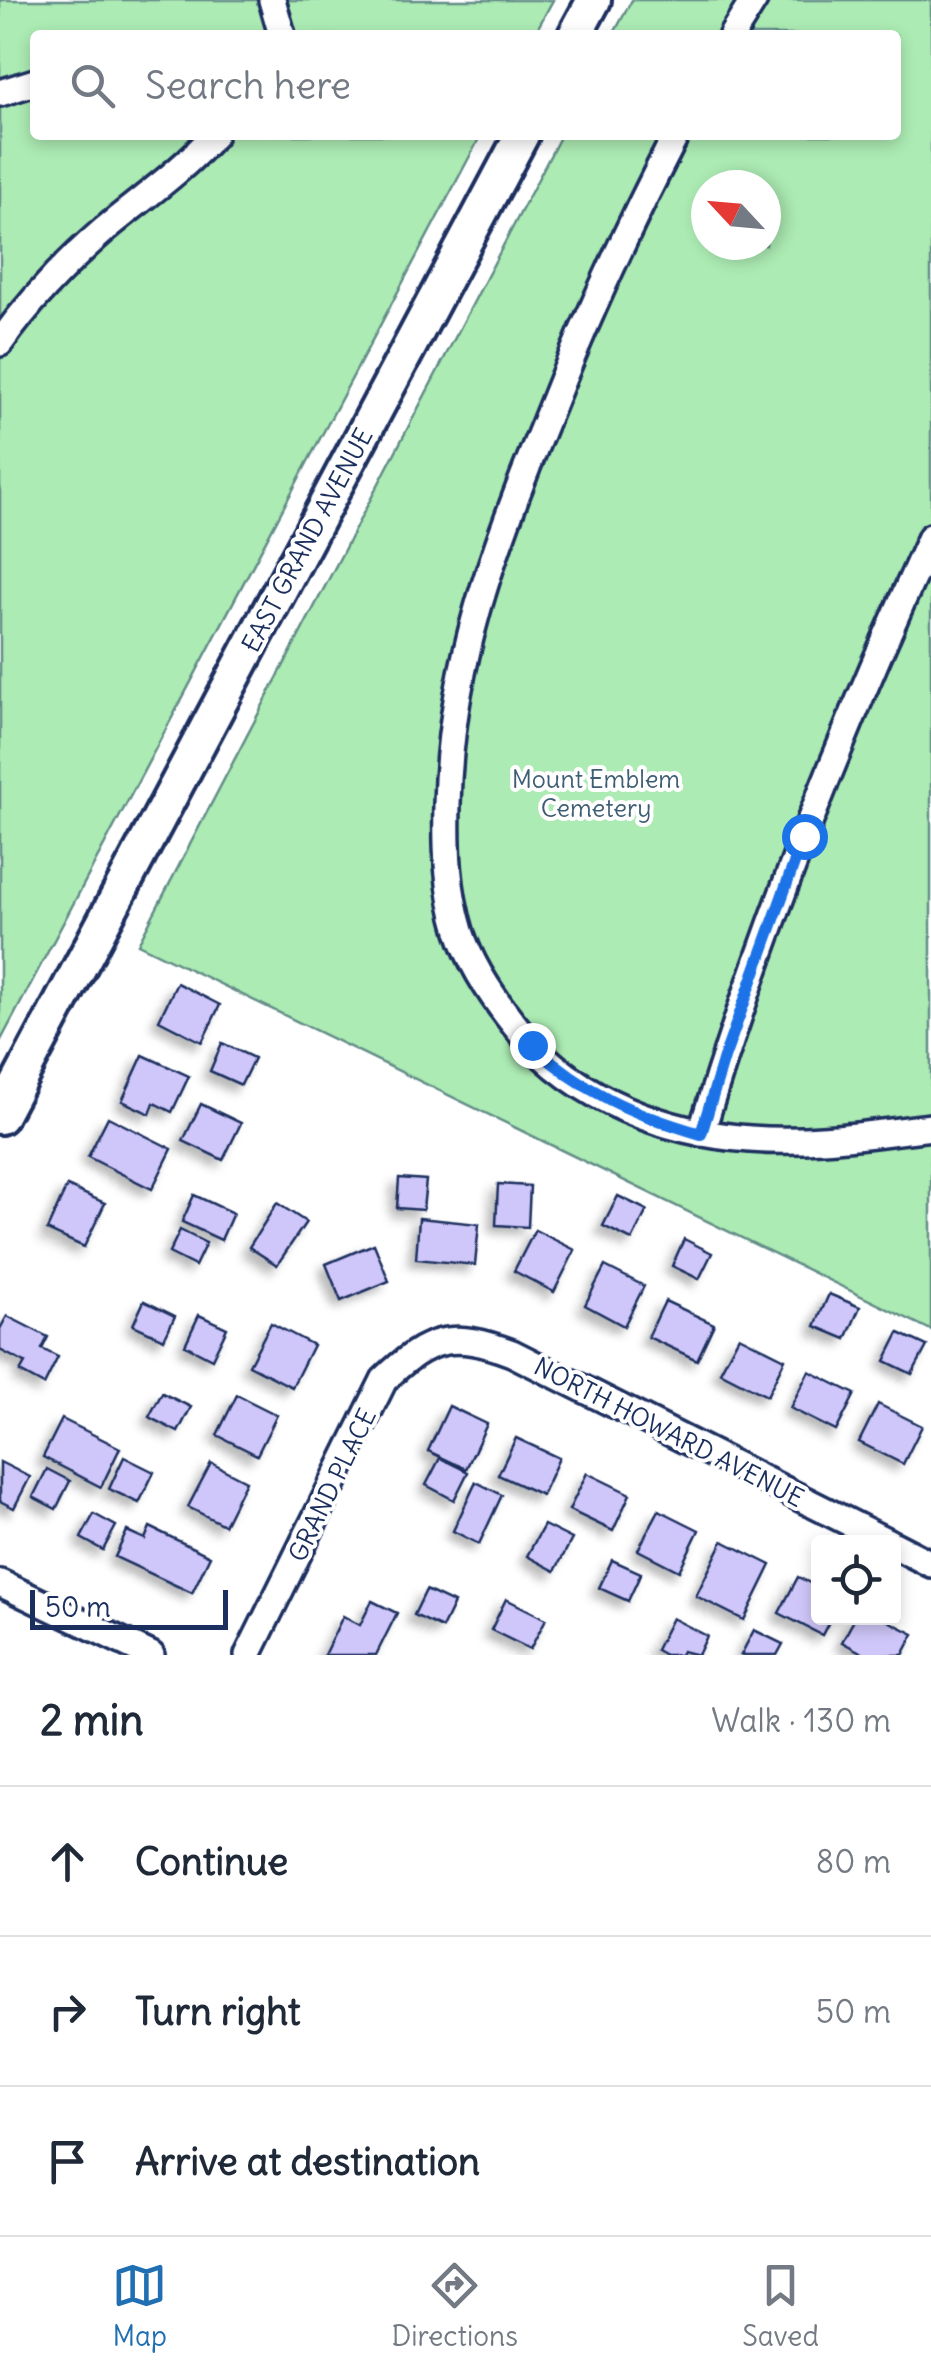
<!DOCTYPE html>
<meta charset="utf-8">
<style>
:root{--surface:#fff;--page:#f2f2f3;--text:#1f2937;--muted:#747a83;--line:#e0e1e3;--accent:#1f6fb2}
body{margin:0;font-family:Delius,sans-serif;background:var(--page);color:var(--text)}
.controls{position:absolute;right:30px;bottom:30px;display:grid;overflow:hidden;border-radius:10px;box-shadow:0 5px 15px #0003}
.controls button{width:90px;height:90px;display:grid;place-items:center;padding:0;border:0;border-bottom:2px solid var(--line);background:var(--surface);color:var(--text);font:50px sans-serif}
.compass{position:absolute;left:691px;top:170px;width:90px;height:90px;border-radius:50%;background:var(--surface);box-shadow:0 5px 15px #0003;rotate:296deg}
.scale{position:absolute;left:30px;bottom:25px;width:198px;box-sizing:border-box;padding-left:10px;border:5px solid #1b2f5e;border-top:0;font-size:28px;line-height:35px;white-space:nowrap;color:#1b2f5e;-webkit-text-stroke:8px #fff;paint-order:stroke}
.stop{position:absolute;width:30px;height:30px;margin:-22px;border:8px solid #1a73e8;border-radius:50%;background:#fff}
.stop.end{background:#1a73e8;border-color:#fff;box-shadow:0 2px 10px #0008}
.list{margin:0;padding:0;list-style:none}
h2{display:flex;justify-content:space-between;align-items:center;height:130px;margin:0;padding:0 40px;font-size:42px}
h2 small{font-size:32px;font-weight:400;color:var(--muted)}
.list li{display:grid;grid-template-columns:65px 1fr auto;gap:30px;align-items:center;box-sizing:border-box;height:150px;padding:0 40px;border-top:2px solid var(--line)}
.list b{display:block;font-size:38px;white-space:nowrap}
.list em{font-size:32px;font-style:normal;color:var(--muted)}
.icon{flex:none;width:55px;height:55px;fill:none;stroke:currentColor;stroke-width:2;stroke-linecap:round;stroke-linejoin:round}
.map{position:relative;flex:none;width:931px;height:1655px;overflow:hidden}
.search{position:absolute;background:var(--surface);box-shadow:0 5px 15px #0003;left:30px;right:30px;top:30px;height:110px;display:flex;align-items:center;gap:25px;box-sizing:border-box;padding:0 35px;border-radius:10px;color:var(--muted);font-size:38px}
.sheet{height:580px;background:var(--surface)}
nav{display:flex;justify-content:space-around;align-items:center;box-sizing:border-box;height:140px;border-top:2px solid var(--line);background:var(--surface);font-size:28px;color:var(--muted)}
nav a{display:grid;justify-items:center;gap:5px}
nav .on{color:var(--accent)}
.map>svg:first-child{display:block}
.green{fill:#acebb3;stroke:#648d88;stroke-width:2.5;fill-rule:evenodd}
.building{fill:#cfc7f9;stroke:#1b2f5e;stroke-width:2.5;filter:url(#shadow)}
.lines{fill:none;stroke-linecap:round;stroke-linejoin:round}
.minor-casing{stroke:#1b2f5e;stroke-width:32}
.major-casing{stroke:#1b2f5e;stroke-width:40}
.minor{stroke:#fff;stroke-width:25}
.major{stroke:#fff;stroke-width:32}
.route{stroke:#1a73e8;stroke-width:12}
.labels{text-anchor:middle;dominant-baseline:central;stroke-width:8;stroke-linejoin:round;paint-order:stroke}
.street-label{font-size:25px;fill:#1b2f5e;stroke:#fff}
.park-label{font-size:25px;fill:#3f5e73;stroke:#fff}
</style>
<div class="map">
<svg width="931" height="1655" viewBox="0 0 931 1655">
<defs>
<filter id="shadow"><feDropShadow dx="-7" dy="7" stdDeviation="5" flood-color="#0004"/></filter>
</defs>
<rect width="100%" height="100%" fill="#fff"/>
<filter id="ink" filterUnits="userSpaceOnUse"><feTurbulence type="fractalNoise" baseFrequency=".01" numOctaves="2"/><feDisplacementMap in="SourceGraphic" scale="20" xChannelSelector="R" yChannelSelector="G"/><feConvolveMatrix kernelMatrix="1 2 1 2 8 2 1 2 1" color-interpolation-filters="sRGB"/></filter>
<g filter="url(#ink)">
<g class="green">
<path d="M0,0h553l-19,35h-499v100h446l-481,907z"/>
<path d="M632,0h299v1330l-793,-386 423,-809h335v-100h-283zM706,185h60v60h-60z"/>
</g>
<g class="building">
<path d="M177,983l43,22 -18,37 -43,-22z"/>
<path d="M222,1043l32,15 -13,27 -31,-14z"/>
<path d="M143,1055l46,21 -17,36 -18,-9 -4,11 -28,-13z"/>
<path d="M201,1104l40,19 -18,37 -40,-19z"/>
<path d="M108,1117l64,32 -20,40 -64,-32z"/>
<path d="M399,1178l27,2 -3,30 -26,-2z"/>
<path d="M498,1184l32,2 -2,41 -32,-2z"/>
<path d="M67,1186l38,17 -21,44 -37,-17z"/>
<path d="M194,1195l39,18 -12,27 -39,-18z"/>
<path d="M618,1196l29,14 -15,30 -29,-14z"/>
<path d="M277,1203l29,19 -29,43 -28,-18z"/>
<path d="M419,1218l60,6 -4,41 -59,-6z"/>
<path d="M180,1230l26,13 -11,23 -26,-13z"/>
<path d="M535,1230l40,20 -21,42 -40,-21z"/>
<path d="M684,1239l28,14 -13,26 -27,-13z"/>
<path d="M374,1244l15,37 -48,20 -15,-37z"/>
<path d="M605,1266l39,20 -20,40 -39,-21z"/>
<path d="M829,1294l31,13 -14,32 -31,-13z"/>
<path d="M144,1301l31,15 -11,23 -31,-14z"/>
<path d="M665,1301l49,23 -17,36 -49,-23z"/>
<path d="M199,1315l28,13 -15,31 -27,-14z"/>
<path d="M7,1316l41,21 -6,12 16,8 -14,28 -24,-13 5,-9 -25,-13v-21z"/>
<path d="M271,1323l42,22 -21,42 -43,-22z"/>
<path d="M899,1333l28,13 -15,28 -27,-13z"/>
<path d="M739,1336l46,23 -18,37 -47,-24z"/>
<path d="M809,1371l46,23 -19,37 -46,-23z"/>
<path d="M162,1393l29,14 -13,25 -29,-15z"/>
<path d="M237,1395l40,20 -20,40 -40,-20z"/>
<path d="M878,1404l44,22 -19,38 -44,-22z"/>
<path d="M449,1406l38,18 -21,45 -38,-18z"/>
<path d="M62,1419l58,29 -19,39 -58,-30z"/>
<path d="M516,1438l43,20 -17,37 -44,-20z"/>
<path d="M124,1457l30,15 -15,31 -30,-14z"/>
<path d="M440,1458l28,14 -14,28 -28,-15z"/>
<path d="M0,1462l30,15 -16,31 -14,-7z"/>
<path d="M211,1463l35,18 -22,44 -36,-18z"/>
<path d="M47,1469l23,12 -14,28 -23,-12z"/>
<path d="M587,1473l43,21 -17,37 -44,-21z"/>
<path d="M476,1482l26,13 -23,49 -26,-13z"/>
<path d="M659,1510l40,20 -20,41 -41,-21z"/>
<path d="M94,1514l22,12 -13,24 -22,-12z"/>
<path d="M544,1525l28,14 -17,32 -28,-15z"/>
<path d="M150,1527l60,29 -18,37 -77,-36 12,-26 18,8z"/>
<path d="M723,1541l48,24 -27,55 -48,-24z"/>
<path d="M612,1560l29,13 -13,28 -29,-13z"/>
<path d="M798,1577l20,10v31h13l-9,17 -43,-22z"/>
<path d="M426,1590l28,13 -12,25 -28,-13z"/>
<path d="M506,1599l40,20 -16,30 -39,-19z"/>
<path d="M372,1601l25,12 -21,42h-52l19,-39 17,9z"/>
<path d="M672,1618l35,18 -9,19 -16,-4 -2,4h-15l-9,-5z"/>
<path d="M855,1618h27l32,16 -11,21h-37l-24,-13z"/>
<path d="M754,1630l29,14 -6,11h-36z"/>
</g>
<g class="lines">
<defs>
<g id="minor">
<path d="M272,0l10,35"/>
<path d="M732,35l22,-35"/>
<path d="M0,93l35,-11"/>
<path d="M676,135c-49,94 -93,191 -132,290 -51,125 -94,241 -97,379 -1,43 0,84 13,127 12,38 37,73 62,103 56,66 143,99 228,105 60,5 121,-5 181,-12"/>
<path d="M0,343c29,-41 66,-80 104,-113 38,-32 77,-58 110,-95"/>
<path d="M701,1133c62,-204 141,-402 230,-596"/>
<path d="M894,1545l37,19"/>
<path d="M0,1583l151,72"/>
<path d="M248,1655l136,-275c45,-44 69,-49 128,-27l376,189"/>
</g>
<g id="major">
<path d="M575,35l19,-35"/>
<path d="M0,1117l522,-982"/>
</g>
</defs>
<use href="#minor" class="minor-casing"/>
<use href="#major" class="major-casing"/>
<use href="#minor" class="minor"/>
<use href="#major" class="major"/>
</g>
</g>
<g class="lines" filter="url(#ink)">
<path class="route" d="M532,1045c53,48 100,69 169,89l23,-76 80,-222"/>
</g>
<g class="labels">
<g class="street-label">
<text transform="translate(307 540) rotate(-62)">EAST GRAND AVENUE</text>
<text transform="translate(669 1432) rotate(27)">NORTH HOWARD AVENUE</text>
<text transform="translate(332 1485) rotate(-64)">GRAND PLACE</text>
</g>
<g class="park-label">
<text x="596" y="779">Mount Emblem<tspan x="596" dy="29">Cemetery</tspan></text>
</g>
</g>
</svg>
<div class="controls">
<button><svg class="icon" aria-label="locate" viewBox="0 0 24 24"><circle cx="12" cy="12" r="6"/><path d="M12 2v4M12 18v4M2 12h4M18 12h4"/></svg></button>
</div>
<svg class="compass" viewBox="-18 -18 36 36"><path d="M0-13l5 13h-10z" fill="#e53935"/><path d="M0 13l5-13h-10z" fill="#747a83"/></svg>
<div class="scale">50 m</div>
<div class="stop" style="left:804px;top:836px"></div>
<div class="stop end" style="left:532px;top:1045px"></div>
<div class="search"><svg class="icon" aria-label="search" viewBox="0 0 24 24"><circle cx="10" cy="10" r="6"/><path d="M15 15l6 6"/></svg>Search here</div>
</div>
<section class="sheet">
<h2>2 min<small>Walk · 130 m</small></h2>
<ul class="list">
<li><svg class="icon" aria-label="ahead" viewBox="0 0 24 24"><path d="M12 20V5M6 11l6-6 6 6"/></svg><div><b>Continue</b></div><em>80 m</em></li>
<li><svg class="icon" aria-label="right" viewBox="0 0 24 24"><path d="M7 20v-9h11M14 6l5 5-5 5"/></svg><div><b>Turn right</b></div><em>50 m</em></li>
<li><svg class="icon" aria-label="arrive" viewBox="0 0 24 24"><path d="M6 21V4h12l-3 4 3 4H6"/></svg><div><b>Arrive at destination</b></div></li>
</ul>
</section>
<nav>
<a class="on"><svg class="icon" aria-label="map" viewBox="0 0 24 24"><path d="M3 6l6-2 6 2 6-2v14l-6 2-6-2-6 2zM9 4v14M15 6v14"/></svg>Map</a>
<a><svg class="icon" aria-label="directions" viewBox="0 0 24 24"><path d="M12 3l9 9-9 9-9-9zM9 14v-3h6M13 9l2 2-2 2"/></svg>Directions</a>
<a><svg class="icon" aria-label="saved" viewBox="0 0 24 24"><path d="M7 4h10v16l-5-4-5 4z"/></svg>Saved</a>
</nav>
